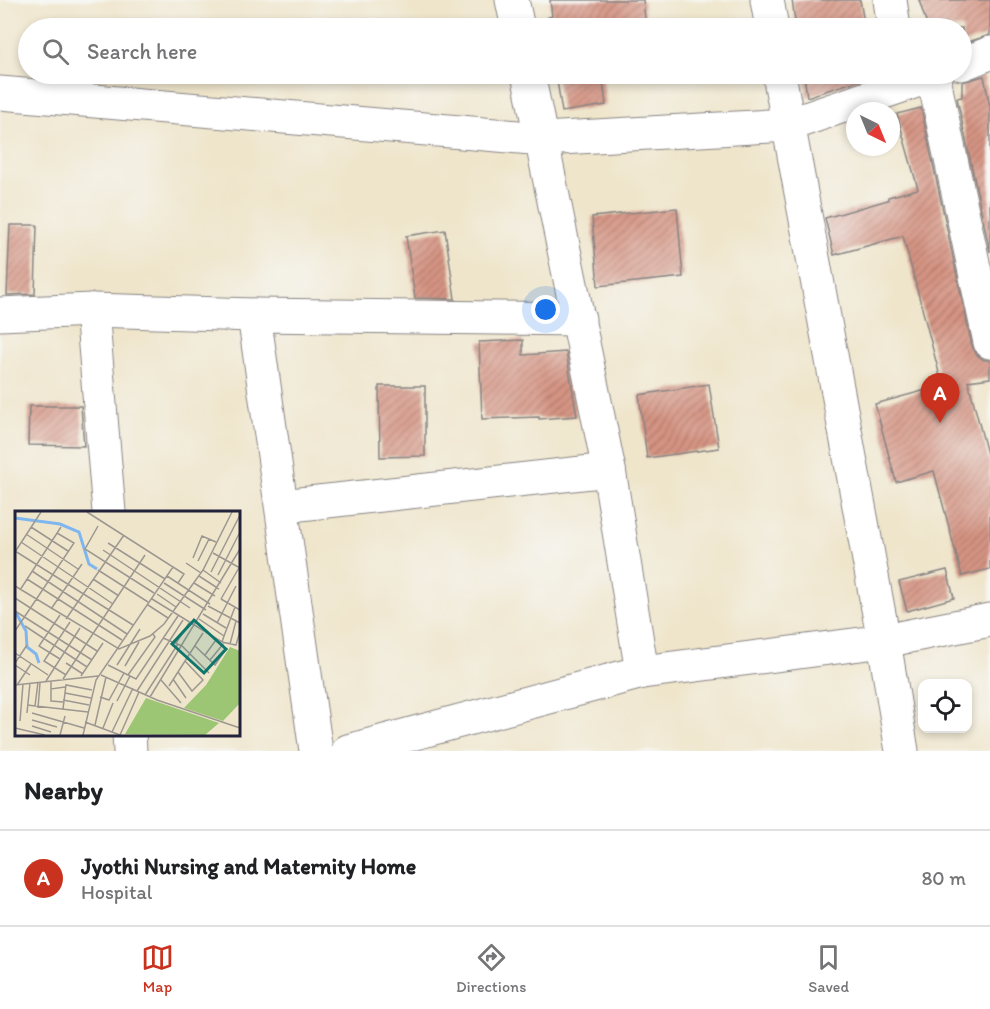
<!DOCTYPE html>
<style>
:root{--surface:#fff;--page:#f6f6f6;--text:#202124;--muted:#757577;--line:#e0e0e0;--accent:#c8321e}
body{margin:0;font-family:Itim,sans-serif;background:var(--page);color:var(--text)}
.controls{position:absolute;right:18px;bottom:18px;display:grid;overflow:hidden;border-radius:12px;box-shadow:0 3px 9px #0003}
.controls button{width:54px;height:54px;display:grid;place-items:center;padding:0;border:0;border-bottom:2px solid var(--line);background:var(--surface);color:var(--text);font:30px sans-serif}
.compass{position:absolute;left:846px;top:102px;width:54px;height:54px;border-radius:50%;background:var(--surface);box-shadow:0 3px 9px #0003;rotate:137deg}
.you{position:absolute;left:546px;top:310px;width:21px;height:21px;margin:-15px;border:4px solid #fff;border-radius:50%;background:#1a73e8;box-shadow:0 0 0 9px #1a73e833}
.badge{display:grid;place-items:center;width:39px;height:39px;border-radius:50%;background:var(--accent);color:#fff;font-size:20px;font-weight:700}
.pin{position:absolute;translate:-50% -50px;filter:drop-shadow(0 2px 3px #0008)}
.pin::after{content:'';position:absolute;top:32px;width:21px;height:18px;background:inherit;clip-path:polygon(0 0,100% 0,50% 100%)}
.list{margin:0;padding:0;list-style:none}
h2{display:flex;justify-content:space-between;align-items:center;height:78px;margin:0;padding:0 24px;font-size:26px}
h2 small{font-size:20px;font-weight:400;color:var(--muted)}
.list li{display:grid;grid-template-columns:39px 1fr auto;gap:18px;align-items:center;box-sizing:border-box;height:96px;padding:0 24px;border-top:2px solid var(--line)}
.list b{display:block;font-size:22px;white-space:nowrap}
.list p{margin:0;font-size:20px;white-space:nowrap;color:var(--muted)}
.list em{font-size:20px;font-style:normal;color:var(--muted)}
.icon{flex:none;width:33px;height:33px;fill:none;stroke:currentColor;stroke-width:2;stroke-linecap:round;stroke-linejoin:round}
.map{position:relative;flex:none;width:990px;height:751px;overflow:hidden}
.search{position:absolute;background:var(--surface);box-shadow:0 3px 9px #0003;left:18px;right:18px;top:18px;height:66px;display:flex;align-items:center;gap:15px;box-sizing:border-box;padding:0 21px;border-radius:33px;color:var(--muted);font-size:22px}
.sheet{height:174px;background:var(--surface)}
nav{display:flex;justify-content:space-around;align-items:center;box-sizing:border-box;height:84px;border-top:2px solid var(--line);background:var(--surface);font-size:16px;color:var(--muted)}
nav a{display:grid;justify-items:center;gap:3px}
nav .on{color:var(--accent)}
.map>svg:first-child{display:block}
.building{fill:url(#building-hatch)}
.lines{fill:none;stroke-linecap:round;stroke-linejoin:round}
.minor-casing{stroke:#888483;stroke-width:35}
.minor{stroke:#fff;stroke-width:33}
.inset-river{fill:none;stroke:#7eb7ef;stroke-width:3}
.inset-road{fill:none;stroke:#9d9791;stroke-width:1.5}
.view{fill:#0f766e;fill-opacity:0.15;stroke:#0f766e;stroke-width:3}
.inset-edge{fill:none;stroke:#22223b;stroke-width:3}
</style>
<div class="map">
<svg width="990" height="751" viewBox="0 0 990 751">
<defs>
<pattern id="building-hatch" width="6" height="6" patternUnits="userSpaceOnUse" patternTransform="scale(1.5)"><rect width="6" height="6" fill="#d69483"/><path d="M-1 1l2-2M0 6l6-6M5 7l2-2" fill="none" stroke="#ad786c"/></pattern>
</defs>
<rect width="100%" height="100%" fill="#f6f6f2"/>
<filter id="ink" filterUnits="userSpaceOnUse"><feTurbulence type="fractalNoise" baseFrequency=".0167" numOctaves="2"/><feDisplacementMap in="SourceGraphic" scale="12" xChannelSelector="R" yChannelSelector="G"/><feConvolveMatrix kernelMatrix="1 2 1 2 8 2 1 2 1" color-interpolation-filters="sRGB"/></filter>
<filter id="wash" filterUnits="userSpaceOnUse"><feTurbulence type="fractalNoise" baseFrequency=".008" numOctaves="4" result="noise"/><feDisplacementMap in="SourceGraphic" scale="24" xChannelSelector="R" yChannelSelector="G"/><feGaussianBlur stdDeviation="1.35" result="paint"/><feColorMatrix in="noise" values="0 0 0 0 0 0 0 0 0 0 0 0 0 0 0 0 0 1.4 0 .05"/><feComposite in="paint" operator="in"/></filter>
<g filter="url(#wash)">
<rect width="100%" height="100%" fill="#efe5cb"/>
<g id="blocks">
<g class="building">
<path d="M550,0h93l3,28h-96l-2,-11 4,-1z"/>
<path d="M792,0h68l5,28h-69z"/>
<path d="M919,0h71v35l-28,9v-16h-34z"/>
<path d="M556,74h46l4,31 -44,7z"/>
<path d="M804,74h71v1l-68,22z"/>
<path d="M984,76l6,31v145l-33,-154 5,-1v-15z"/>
<path d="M921,108l51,238 5,9 7,5h6v18l-22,3 22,84v104l-28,7 -28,-105 -38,11 -21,-78 80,-22 -13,2 -39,-148 -69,19 -9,-37 63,-18v-3l30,-8 -21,-75z"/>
<path d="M677,208l6,69 -85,9 -6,-69z"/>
<path d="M10,225h27l-2,69 -28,1z"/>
<path d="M445,230l10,69 -40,-1 -9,-62z"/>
<path d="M523,340v15l43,-3 11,64 -38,3v-2l-57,2 -3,-77z"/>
<path d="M709,384l10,64 -72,10 -8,-63z"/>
<path d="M379,386h46v70l-45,1z"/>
<path d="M29,406h52l3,40 -56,-1z"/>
<path d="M947,570l7,28 -47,13 -8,-29z"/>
</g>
</g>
</g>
<g filter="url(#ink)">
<use href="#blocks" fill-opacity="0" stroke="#888483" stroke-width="1.5"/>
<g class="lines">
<defs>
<g id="minor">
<path d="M512,0l6,28"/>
<path d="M767,0l5,28"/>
<path d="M890,0l4,28"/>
<path d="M962,64l28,-11"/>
<path d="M528,74l81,396 33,202"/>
<path d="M779,74l105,567 18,110"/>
<path d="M933,75l57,267"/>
<path d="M0,93l543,46 245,-14 149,-51"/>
<path d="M92,310l17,202"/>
<path d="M0,314l92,-4 162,5 325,4"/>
<path d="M254,315l62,436"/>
<path d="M282,506l327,-36"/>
<path d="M129,734l1,17"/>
<path d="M348,751l294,-79 242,-31 106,-21"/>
</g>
</defs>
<use href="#minor" class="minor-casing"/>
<use href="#minor" class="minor"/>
</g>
</g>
<g transform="translate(15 511)">
<rect width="225" height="225" fill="#efe5cb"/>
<path d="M215,136l10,4v52l-17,18 -39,-13 22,-23zM131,187l73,25 -14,12 -80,-1z" fill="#9cc673"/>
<path class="inset-river" d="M0,7l45,6 19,8 10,32 8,5M1,102l10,18 1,16 9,7 3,9"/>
<path class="inset-road" d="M83,15l-13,23 69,44M16,16l37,24M11,23l52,35M6,31l92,62M93,32l57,36M88,39l87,58M0,40l118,74M0,41l26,-40M198,42l27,15M178,47l9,-22 14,6M183,50l11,-22M171,52l15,10M158,56l11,7 -6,9M83,59l50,32M188,59l18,13M17,60l95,63M196,61l29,-57M203,64l22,-43M152,65l43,28M184,65l20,13M12,68l95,61M78,68l26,17M149,72l42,27M179,72l21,13M0,75l104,63 31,-13 14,-12 39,-54 29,-58M5,79l41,-63M142,83l19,13M0,87l82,53M137,88l70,43 14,3 4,-14M206,88l19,-33M206,88l19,11M133,94l20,13M193,95l32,17M36,98l31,-45M0,100l77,49M188,103l23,14M51,108l58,-84M184,108l25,17 -2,6M202,112l19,-37M10,115l62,41M0,120l59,-88 -17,-10M209,125l11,-29M148,127l19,8 27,27M161,132l13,-20M215,133l6,-23M180,135l20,19 11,-16M0,142l33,22M190,144l11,-15M45,148l-21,-13 21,-31M195,149l14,-17M0,152l12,-18M51,152l17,11M0,154l15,10M93,154l28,14 42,-63M102,154l23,-36M110,155l14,-24M163,161l14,19 11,-11 -18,-19M51,164l-22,-14 26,-39M86,164l56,25 83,28M113,164l27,-38 -2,-3M66,165l22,-33M48,168l82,-124M158,168l13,19M146,169l20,23M31,170l34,-53M36,170v8l14,-2M0,174l83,-9M2,174l14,-21M154,175l34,-53M36,178v12l12,1M122,180l46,-71M50,182l26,5M130,184l33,-51M85,186l9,3 15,-27M135,186l90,-148M48,189l26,5M102,190l13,-25M12,194l61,7M20,195l3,-24M23,197l2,-25M48,198l3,-24 26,5M12,202l3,-30M17,202l52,15M17,209l25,7M5,210l3,-37M70,211l35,13M80,214l11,-48M17,215l19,6M0,217l30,7M88,217l10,-25M97,221l21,-44M45,224l5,-19M68,224l13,-55 77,-113 -86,-55M105,224l19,-43"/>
<path class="view" d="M179,109l32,29 -22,24 -32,-29z"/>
<rect width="225" height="225" class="inset-edge"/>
</g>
</svg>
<div class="controls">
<button><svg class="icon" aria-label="locate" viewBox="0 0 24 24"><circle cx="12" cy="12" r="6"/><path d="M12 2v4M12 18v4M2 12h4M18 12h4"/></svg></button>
</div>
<svg class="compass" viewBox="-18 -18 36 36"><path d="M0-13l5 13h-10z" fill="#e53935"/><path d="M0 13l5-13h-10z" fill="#757577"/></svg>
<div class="you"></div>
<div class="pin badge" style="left:940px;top:423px">A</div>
<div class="search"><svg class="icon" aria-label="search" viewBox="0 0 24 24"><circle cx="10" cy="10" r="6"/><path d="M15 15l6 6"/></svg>Search here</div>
</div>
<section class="sheet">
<h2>Nearby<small></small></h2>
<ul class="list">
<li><span class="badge">A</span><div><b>Jyothi Nursing and Maternity Home</b><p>Hospital</p></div><em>80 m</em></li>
</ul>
</section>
<nav>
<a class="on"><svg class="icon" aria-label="map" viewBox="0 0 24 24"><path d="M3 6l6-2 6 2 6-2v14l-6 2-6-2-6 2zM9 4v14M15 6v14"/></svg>Map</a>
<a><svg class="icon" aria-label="directions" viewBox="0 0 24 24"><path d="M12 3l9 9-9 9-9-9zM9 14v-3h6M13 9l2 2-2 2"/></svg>Directions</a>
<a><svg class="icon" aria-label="saved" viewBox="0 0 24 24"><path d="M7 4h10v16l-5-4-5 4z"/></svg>Saved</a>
</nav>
